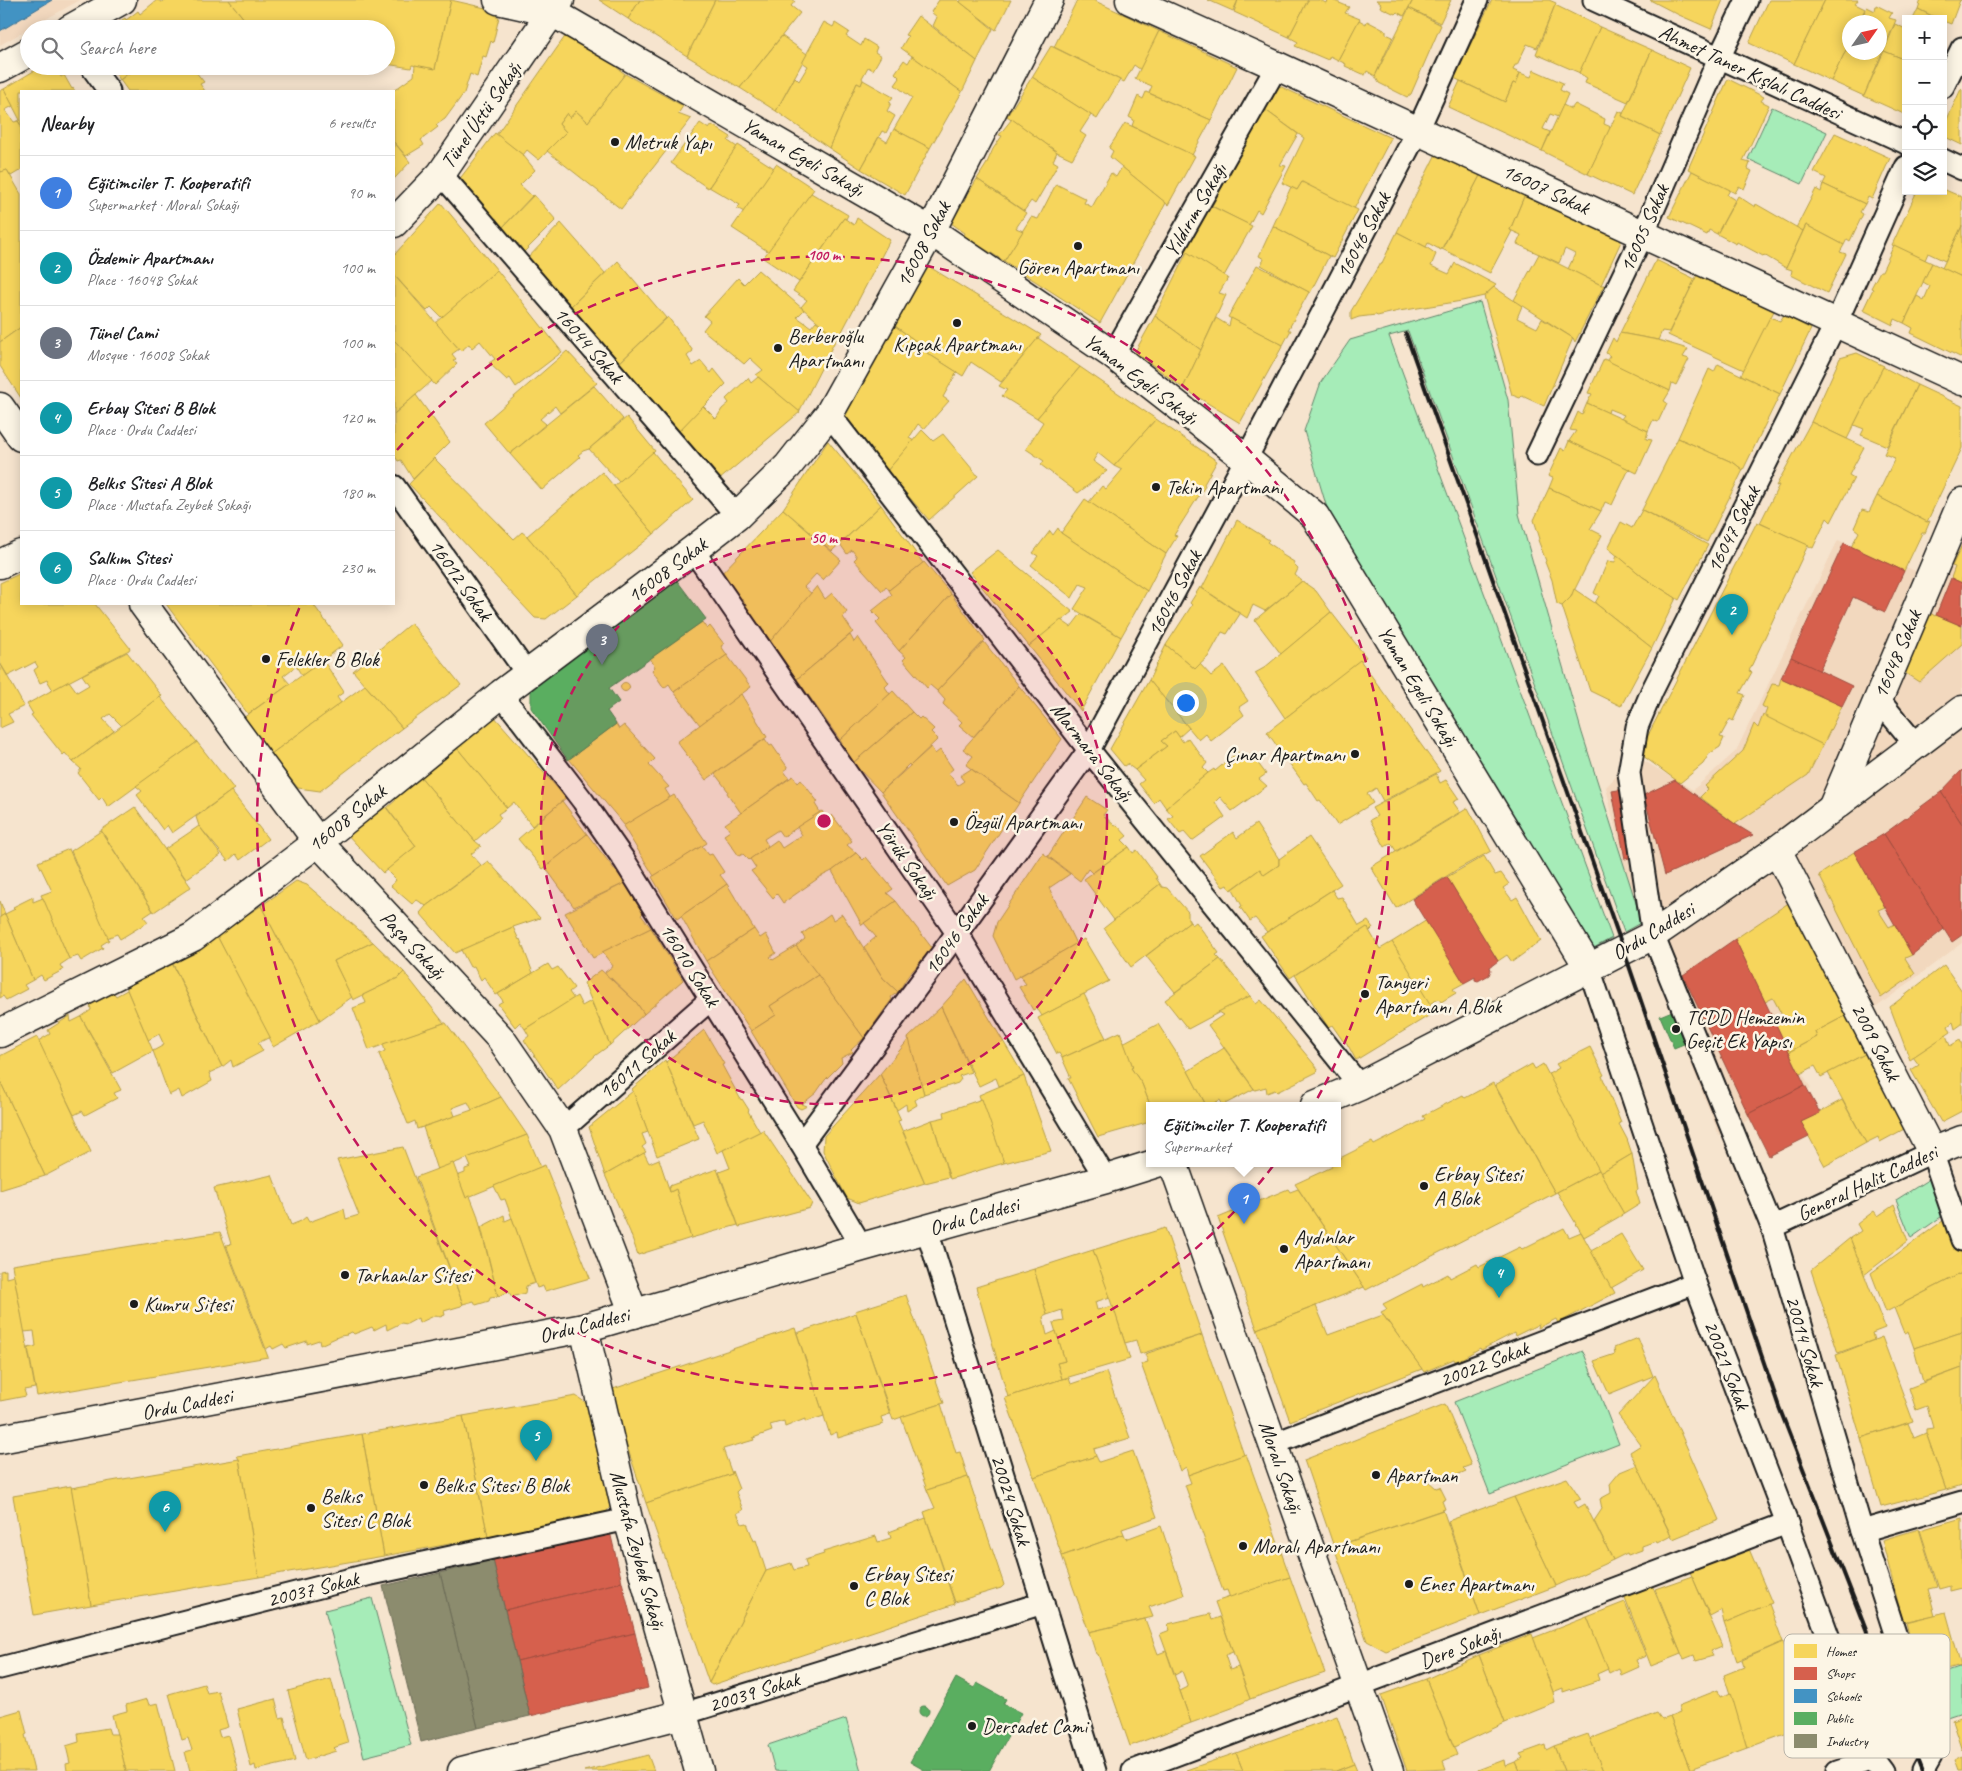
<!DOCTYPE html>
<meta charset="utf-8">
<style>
:root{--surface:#fff;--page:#f6f6f6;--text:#202124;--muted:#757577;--line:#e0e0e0;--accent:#0f766e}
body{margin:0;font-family:Caveat,sans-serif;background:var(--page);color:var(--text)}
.controls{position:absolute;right:15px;top:15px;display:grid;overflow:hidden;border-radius:0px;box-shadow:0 2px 12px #0003}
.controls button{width:45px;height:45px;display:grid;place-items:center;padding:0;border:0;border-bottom:1px solid var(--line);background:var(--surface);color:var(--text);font:25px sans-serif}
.compass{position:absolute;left:1842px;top:15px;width:45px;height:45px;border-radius:50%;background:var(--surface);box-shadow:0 2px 12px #0003;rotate:56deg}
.you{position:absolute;left:1185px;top:702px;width:18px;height:18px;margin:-12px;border:4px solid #fff;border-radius:50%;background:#1a73e8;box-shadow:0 0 0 8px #1a73e833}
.badge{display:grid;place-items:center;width:32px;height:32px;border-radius:50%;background:var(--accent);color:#fff;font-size:16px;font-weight:700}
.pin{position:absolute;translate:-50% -41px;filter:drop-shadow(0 1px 2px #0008)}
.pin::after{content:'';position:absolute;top:26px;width:18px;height:15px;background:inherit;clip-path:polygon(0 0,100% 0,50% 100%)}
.popup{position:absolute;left:1146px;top:1102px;width:195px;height:65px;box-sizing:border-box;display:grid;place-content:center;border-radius:0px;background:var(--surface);filter:drop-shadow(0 1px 4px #0005);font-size:16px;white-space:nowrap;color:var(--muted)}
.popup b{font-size:19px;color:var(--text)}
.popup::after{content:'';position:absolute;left:50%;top:100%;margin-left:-10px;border:10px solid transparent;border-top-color:var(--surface)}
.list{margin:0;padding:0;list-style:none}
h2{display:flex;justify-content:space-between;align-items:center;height:65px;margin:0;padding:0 20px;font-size:21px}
h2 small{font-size:16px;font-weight:400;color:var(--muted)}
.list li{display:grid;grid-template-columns:32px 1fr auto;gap:15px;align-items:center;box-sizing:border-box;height:75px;padding:0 20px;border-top:1px solid var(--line)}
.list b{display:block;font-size:19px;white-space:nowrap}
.list p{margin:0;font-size:16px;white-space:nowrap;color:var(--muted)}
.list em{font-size:16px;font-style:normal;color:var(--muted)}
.icon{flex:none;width:28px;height:28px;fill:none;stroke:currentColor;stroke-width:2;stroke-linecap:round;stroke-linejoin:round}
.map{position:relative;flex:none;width:1962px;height:1771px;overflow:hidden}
.search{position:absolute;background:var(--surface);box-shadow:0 2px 12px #0003;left:20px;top:20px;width:375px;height:55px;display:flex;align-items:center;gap:12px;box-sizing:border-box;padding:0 18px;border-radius:28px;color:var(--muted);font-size:19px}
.panel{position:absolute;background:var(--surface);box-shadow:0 2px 12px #0003;left:20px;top:90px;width:375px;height:515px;border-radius:0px}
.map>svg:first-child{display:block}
.built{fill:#f2d8be}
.green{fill:#a6ecb8;stroke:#61846a}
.homes{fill:#f6d55c;stroke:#b59e49}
.shops{fill:#d6604d;stroke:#9e4c3e}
.schools{fill:#4393c3;stroke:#376f91}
.public{fill:#5aae61;stroke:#47824c}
.industry{fill:#8c8c6e;stroke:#6a6a55}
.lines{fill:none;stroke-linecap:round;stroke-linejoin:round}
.lane-casing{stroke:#1c1c1c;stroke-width:25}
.street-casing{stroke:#1c1c1c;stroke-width:31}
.primary-casing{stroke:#1c1c1c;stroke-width:31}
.lane{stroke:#fcf5e5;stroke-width:21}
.street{stroke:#fcf5e5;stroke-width:28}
.primary{stroke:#fcf5e5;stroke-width:28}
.rail{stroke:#1c1c1c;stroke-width:4}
.ring{fill:none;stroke:#c2185b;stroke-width:2.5;stroke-dasharray:9 6}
.poi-dot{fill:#1c1c1c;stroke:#fcf5e5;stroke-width:2}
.labels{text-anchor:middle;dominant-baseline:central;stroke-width:5;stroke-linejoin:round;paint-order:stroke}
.street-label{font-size:21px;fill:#1c1c1c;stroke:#fcf5e5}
.poi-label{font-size:21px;fill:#1c1c1c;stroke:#fcf5e5;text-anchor:start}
.key{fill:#fcf5e5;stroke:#b9b4a9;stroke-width:1}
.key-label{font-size:14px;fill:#1c1c1c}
.centre{fill:#c2185b;stroke:#fcf5e5;stroke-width:2.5}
.ring-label{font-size:15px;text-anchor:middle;font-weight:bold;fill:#c2185b;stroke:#fcf5e5;stroke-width:5;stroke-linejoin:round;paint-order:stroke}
</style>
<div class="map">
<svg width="1962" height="1771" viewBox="0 0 1962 1771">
<rect width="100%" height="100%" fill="#f6e4ce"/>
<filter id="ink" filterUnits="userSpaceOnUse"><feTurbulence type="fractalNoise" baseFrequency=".02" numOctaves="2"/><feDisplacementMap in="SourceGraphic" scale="10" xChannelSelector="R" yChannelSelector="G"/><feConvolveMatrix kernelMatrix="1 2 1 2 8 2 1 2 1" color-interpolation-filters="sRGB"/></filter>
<g filter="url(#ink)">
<g class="built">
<path d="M0,0h80l-80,45z"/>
<path d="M1838,540l105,42 19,-41v402l-92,69 -77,45 18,31 -92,47 -83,-212 -30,-136 30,-31 57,34 43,-39z"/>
</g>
<g class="green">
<path d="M1772,107l55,25 -25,52 -54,-25z"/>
<path d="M1480,302l28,98 11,114 63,219 60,189 -18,10 -216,-601 -19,5 223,602 -22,12 -255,-415 -31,-104 17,-49 29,-42z"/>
<path d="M1934,1176l14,36 -37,26 -15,-38z"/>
<path d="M1583,1351l36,93 -129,50 -36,-92z"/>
<path d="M372,1598l39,147 -47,12 -39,-147z"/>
<path d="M1962,1667v45l-27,9 -14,-40z"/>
<path d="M846,1719l15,52h-86l-7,-26z"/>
</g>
<g class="homes">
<path d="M157,0l5,2 2,-2h65l16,20 -12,9h-124l16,-11 1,2 12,-9 2,3z"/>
<path d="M229,0h222l-16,69 -23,-4 -1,3 -25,-4v-35h-126l-12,-4 1,-2 -6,-2 2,-1z"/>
<path d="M451,0l43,10 3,4 -1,3h3l-6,26 -2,-2 -5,16 -3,-1 -6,21 -7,-3 -6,19 -19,26 -9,6 2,2 -17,13 3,5 -18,11 -12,-14 -1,-51 21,-15 1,-11 20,4z"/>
<path d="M599,0h41l-12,19z"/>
<path d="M640,0h75l-28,56 -59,-37z"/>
<path d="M715,0h78l2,1 -4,5 9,7 -60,75 -53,-32z"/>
<path d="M939,0h19l35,29 -16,32 -44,-35 4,-9 -6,-5z"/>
<path d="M961,0h50l-15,30 -36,-28z"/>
<path d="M1077,0h16l66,31 -18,39 -7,-5 -10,17 -70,-35z"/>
<path d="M1208,0h30l-5,11z"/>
<path d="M1238,0h70l-19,37 -55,-25z"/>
<path d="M1308,0h12l6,3 1,-3h5l17,7 -4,6 15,6 -22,41 -8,-4 -2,4 -33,-14 3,-4 -9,-5z"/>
<path d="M1376,0h37l-9,16 -7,-4 -2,2 -15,-7 1,-3z"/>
<path d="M1413,0h38l-11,23 -31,-15z"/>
<path d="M1492,0h57l7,3 -19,45 -10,-4 -10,21h-2l-2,5 7,3 -4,11 -3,-1 -8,19 -51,-24z"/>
<path d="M1650,0h73l-12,29 -32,-14z"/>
<path d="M1769,0h56l-31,64 -45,-21z"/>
<path d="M1825,0h33l-3,4 10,5 -6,13h-9v20l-19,39 -37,-17z"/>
<path d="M1921,0h41h-2l-9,24 -8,-3v-2h-5l-20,-10z"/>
<path d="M1555,5l45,22 -20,46 -44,-19z"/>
<path d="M1876,5l16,8 -3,5 7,2 -32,76 -33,-15 19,-39v10h30v-30h-21l8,-15 8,4z"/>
<path d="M1409,8l32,17 -30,69 -4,3 -28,-14 -4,-7z"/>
<path d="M1918,9l20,10h-25z"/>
<path d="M918,16l59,45 -15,31 -61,-44 7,-12 -3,-1z"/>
<path d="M1359,20l7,4 1,-3 19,10v3l7,3 -18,39 -8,-5 -2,4 -20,-9 1,-2 -8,-4z"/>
<path d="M824,22l9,5 2,-4 14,9 -3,4 15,10 3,-7 13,8 -2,5 6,4 -8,14 -5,-3 -6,11 1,2 -2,5 -4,-2 -28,65 -53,-37 19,-34 4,4 9,-15 -6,-4z"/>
<path d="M1895,24l11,5v31l-22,-9z"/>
<path d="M1600,27l52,23 -24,52 -43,-19 2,-5 -8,-5z"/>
<path d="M571,28l49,35 -4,4 9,7 -37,48 -12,-11 -6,7 -3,-5 -8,11 7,8 -27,28 -12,-10 -4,5 -27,-20z"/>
<path d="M1159,31l78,36 -26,53 -62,-27 3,-7 -17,-7z"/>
<path d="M782,36l25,18 -31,57 -36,-23z"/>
<path d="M1051,46l69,34 -23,39 -65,-42z"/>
<path d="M1652,50l38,18 -30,67 -38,-19z"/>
<path d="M1884,51l22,9v55l-42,-19z"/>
<path d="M912,56l50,36 -32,56 -36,-19 18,-31 -17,-13 5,-7 -5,-5 9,-13 4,3z"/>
<path d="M42,66h13l6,11 3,-2 8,14 1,-1 2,3h-54v35l-3,-5 2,-1 -16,-31z"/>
<path d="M111,66h27l-18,14z"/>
<path d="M138,66h53l13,16 -4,2 5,7h-77l-8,-11z"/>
<path d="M1534,70l29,13 -3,7 8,4 -10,23 -8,-3 -7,15 7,3 -8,19 -94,-44 12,-26 45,21 8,-19 3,1 4,-11 11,4z"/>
<path d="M625,74l58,32 -5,8 13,5 -70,90 -74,-58 19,-19 -7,-8 8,-11 3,5 6,-7 12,11z"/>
<path d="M1032,77l59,38 -11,17 6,4 -14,23 -15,-7 -50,-36z"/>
<path d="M1728,79l36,18 -3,4 8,4 -26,56 7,2 -2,6 4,2 -8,18 -5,-3 -4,7 -47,-24z"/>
<path d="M863,80l30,17 -4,5 2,1 -4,8 8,5 -9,17 -4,-2 -21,38 -32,-21 28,-65 4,2z"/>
<path d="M1275,84l116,54 -37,71 -52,-27 -5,8 -15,-7 22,-45 -40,-29z"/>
<path d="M4,89l9,17 -8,4 9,12 4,-1 3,5v44l-10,6 -4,-6 -6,2 -1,-2v-79z"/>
<path d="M1961,89l1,1v55l-19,-9v-8z"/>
<path d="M1146,92l65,28 -19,35 -60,-29 2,-6 -5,-3 9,-21 5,3z"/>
<path d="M1575,104l30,15 -1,5 7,3 -23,47 -46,-23 21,-46 8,4z"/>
<path d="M1264,109l34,25 -18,31 6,1 -25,47 -4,-3 -8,15 -37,-19z"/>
<path d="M1618,111l5,2 -1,3 38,19 -28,60 -44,-21z"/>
<path d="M1012,119l45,33 -4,9 5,3 -23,40 -4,-3 -7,10 -47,-32 9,-14 7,-16 9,-13 -3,-1z"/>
<path d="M700,123l9,6 3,-4 19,12 -3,4 9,6 -29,41 -37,-25z"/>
<path d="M1125,123l70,33 -27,49 -58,-48 3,-6 -4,-3z"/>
<path d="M894,129l36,19 -25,47 -44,-26 18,-32 8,5z"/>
<path d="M495,133l28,22 12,15 -15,15 12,11 -30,32 -6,-10 -5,4 -33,-41z"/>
<path d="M1835,133l55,25 -18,41 -4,-2 -3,7 -42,-20 3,-6 -12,-6z"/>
<path d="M394,142l16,20 -16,17z"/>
<path d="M738,145l36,23 -30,44 -7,-4 3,-3 -31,-18z"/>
<path d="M1439,148l44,22 -42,80 -13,-7 -2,4 -29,-15z"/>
<path d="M776,164l38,25 -45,63 -37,-24z"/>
<path d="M1122,167l44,36 -66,120 -96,-62 27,-44 7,2 18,-35 30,15 -2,4 8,4 19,-34 5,4z"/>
<path d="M0,170l1,2 6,-2 14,24v133l-21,15z"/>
<path d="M1483,170l43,22 -16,38 2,1 -22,42 -48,-24z"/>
<path d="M1692,171l38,19 -3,5 8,5 -18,34 -8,-4 -2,5 -38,-18z"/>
<path d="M977,179l49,34 -10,15 7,3 -19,30 -40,-25 1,-3 -14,-10z"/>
<path d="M1302,182l56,28 -25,48 -60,-32 18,-39 6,3z"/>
<path d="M1823,184l42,20 -5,8 3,2 -13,27 -3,-2 -3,6 -38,-20 -3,6 -7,-3 20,-39 5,3z"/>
<path d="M1943,189l19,8v29l-17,35 -17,-8 -3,7 -33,-15 25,-54h26z"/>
<path d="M1526,192l98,43 -23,50 -33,-16 7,-15 -10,-5 -6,14 -42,-19 4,-9 -11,-5z"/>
<path d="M811,193l37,22 -2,4 -2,-1 -45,64 -36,-24z"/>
<path d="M534,195l22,25 -32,32 -6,-9 -5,5 -9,-10 5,-3 -7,-7z"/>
<path d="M1738,196l17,11 1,-3 47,27 -17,37 -22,-13 -1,1 -26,-14 -1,2 -19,-10z"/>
<path d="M441,203l56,67 -55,48 -11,-11 -4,4 -33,-36v-20z"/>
<path d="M1209,205l43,21 -28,50 -40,-24z"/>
<path d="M844,218l10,7 3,-7 33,22 -52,99 -37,-32 6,-7 -14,-9z"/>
<path d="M561,223l44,50 -36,35 -43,-48z"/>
<path d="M1806,225l38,20 -4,7 6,2 -19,39 -36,-18 1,-5 -6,-2z"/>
<path d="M1273,226l56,30 -19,37 -49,-28 3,-6 -5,-3z"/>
<path d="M1962,226v51l-20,-9z"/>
<path d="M1397,232l29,15 10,7 -5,12 18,8 6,-11 41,22 -12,11 -22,5 -63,10 -22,5 -1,-1 -17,2 -8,3v-9l28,-46h2z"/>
<path d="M1894,245l38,18 -28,60 -9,-4 -2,6 -30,-15 10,-21 -2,-1 9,-17h2z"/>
<path d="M1187,252l41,26 -9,15 7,2 -25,55 -46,-34z"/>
<path d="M1539,254l62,31h3l-29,57 -2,-4 -59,-38z"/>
<path d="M1656,260l39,19 -26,53 -7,-1 -4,9 -38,-7z"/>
<path d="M618,261l48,57 -50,48 -49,-56z"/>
<path d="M923,263l118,72 -40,47 -30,-20 -8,14 -36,-23 1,-3 -37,-27z"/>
<path d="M1932,263l30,14v81l-51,-25 2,-5 -9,-5 13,-27 7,4 6,-14 -7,-4z"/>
<path d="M1257,265l52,27 -21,38h3l-8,15 -55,-28z"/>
<path d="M497,270l65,82 -46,35 -6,-9 -3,2 -18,-17 6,-4 -15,-18 -8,7 -3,-4 -8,7 -26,-28z"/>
<path d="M758,270l46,40 -7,7 14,10 5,-6 21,16 -38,75 -43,-37 7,-5 -13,-12 -6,6 -41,-34 7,-9 -6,-5 34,-38 6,6z"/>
<path d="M1698,273l77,36 -31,61 -76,-35z"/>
<path d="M394,275l65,74 -7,5 4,5 -3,2 4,3 -22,21 -41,-45z"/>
<path d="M1494,287l28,19 -5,12 20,10 5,-9 31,19 -29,68 -22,-10 -2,2 -8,-3 -28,-99z"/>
<path d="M1784,315l27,14 -31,65 -39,-19 29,-58 10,4z"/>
<path d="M1155,316l46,34 -18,38 -48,-36z"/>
<path d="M668,317l25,34 -6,5 6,10 8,-5 10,12 3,-4 12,15 -52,52 -58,-70z"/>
<path d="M1216,318l13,8 2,-8 52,27 -43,78 -57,-35z"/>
<path d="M895,326l33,24 -1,3 30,19 -14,25 6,4 -25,28 -6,-5 -9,14 5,3 -27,30 -43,-53z"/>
<path d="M21,327v71l-21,-32v-24z"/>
<path d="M1620,333l38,7 30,9 -5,8 6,2 -13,26 -4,-2 -2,8 -64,-30 4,-5 -4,-3 7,-15 3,4z"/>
<path d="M1038,338l42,29 -43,51 -35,-22 5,-6 -8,-4z"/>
<path d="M394,340l38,41 -38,33z"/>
<path d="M567,351l30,32 -37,30 -5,-7 -15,13 6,5 -36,30 -26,-31z"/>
<path d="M1857,353l27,13 -37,73 -36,-17 29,-64z"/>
<path d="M1604,359l66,32 -6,10 3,2 -9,19 -5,-2 -5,11 -27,-12 3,-4 -15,-6 -1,4 -21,-10 5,-9 -4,-1z"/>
<path d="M1718,364l62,30 -37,76 -9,-7 -56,-25 31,-69 5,3z"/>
<path d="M1080,367l76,52 -42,47 -16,-13 -5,8 14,10 -29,22 -37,-28 3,-4 -18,-12 17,-27 -6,-4z"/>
<path d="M1883,367l34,18 -30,61 -26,-11 3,-6 -10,-4z"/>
<path d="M758,377l42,35 -81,68 -45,-44 29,-30 13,13 6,-10 7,-6 -3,-4 22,-21 3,5z"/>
<path d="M1917,385l45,21v42l-35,74 -50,-26 18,-38 -11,-4z"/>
<path d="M594,386l29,33 -34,30 -6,2 -5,4 2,2 -38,33 -32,-36z"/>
<path d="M416,395l34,47 -37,37 -12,-19 -3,1 -4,-6v-41z"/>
<path d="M1587,403l61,28 -2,8 6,1 -15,33 -68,-32 7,-10 -6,-1 8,-18 4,3z"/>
<path d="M627,417l28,34 -36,31 -30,-33z"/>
<path d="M1156,419l61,42 -13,23 1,2 -31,49 3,1 -11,18 -77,-52 13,-16 4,3 16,-19 -8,-4z"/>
<path d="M1811,422l53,25 -15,28 5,3 -23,44 -4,-4 -14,30 -53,-25 19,-38 -3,1z"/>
<path d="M922,430l11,11 10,-7 35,42 -49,44 -42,-49z"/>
<path d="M1678,438l56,25 9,7 -36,72 -65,-32z"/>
<path d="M828,441l53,64 -49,46 -49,-42z"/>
<path d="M1569,441l60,28 -17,36 -7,-3 -4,9 -52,-23 4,-10 -5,-2 13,-28 4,3z"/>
<path d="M653,452l40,48 -39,34 -40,-48z"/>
<path d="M434,458l80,81 8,-7 5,4 50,59 -31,24 -11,-1 -126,-134z"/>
<path d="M602,472l52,62 -77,61 -50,-59z"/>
<path d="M1549,488l52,23 -11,18 12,6 -31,62 -9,9 -5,-2 -5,-24 -7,-18 1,-1 -8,-21 2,-1 -6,-19z"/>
<path d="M1877,496l50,26 3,-1 -5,12h-3l-18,38 -53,-24 8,-15 -5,-4 8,-18 7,2z"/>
<path d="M1085,499l81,55 -19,37 -86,-58z"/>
<path d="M881,505l42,58 -34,27 -3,-4 -4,5 -28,-31 3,-3 -5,-7 -5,4 -7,-10z"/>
<path d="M783,509l58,51 -18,20 -7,-6 -12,13 8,7 -44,50 -50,-67z"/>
<path d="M1642,510l66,35 -29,55 -36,-23 -35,-29 13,-26 11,6z"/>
<path d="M1237,520l32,20 -2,2 15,10 -1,2 13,8 -1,2 5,5 -3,6 7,6 -37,30 -12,-6 -6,13 -45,-30z"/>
<path d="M1757,522l51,23 -59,126 3,1 -12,21 5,2 -12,26 -3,-2 -10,18 4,1 -4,9 -11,7 -6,10 -23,19 -41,-30z"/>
<path d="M1058,528l3,5 86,58 -26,46 -47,-28 14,-22 -8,-3 -8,14 -41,-33 7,-9 -5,-3 17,-22 3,4z"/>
<path d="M1962,545v38l-11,-5 4,-11 -3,-1z"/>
<path d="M998,550l75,62 -44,34 -59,-74z"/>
<path d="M1617,555l26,22 33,21 -24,50 -57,-45 4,-7 -5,-3 14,-32 7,1z"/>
<path d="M924,562l27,32 -52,57 -23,-28 4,-4 -8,-8 20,-16 -3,-5z"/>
<path d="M21,573v31h74l35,44 -1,2 -76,40 -6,-10 -7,3 -6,-13 4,-3 -3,-5 -27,14 -8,-13v-80z"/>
<path d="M1302,581l14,10 15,21 -50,42 -26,-34z"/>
<path d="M817,586l8,13 7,-6 15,19 -4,5 10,15 -56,47 -29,-35z"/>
<path d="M1200,587l40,27 -13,20 -5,-2 -14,25 -13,12 -29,-24 26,-40 -2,-2z"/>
<path d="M1574,589l21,14 57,45 -31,58 -31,-15 -28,-85 9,-9z"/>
<path d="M951,594l34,46 -48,51 -7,-6 -3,3 -24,-28 3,-3 -7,-6z"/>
<path d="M166,604h147l30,41 -41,31 -6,-10 -13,10 7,8 -42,30z"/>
<path d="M1331,612l35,45 -81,61 -30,-45 9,-5z"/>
<path d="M1930,613l5,3 1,-1 26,11v18l-43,38 -17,-11z"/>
<path d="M1081,614l40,23 -40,74 -52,-65 32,-26 10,7z"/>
<path d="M702,622l5,7 3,-3 14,18 -3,2 6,9 -53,37 -5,-8 -5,4 -12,-18 3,-3 -5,-9z"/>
<path d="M411,623l50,62 -59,43 -49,-57z"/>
<path d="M850,635l4,7 4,-5 31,46 -4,4 5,7 -50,46 -43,-61z"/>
<path d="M984,642l35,44 -46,51 -14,-12 3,-3 -19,-18 2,-4 -8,-9z"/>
<path d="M1166,645l29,24 5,-5 11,12 13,-10 24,35 -9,6 5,8 -33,26 -5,-7 -7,6 -50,-60z"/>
<path d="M127,652l35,44 -40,30 -12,-12 -7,5 11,12 -41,31 -8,-9 -2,2 -32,-40 2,-1 -6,-10 42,-23 8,11 12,-7 -7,-10z"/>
<path d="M727,655l24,32 -51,38 -26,-33z"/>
<path d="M323,660l21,32 -7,5 4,6 -70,51 -28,-36z"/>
<path d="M1360,660l80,111 -57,30 -7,-13 -9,6 6,9 -36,22 -17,-25 -2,1 -12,-18 -2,1 -37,-52z"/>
<path d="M0,663l24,43 -16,8 5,8 -13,6z"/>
<path d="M1781,678l61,28 -19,39 -59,-28 3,-8 -5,-3 10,-22 7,1z"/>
<path d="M1149,680l40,48 -10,9 -4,-6 -14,10 6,5 -32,24 -8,-6 -3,2 -14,-17z"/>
<circle cx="625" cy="687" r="4.5"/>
<path d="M365,685l37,43 -82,63 -22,-3 -27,-34z"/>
<path d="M1019,686l43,53 -43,64 -53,-38 7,-9 -10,-7z"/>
<path d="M893,691l19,21 -59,51 -13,-23z"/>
<path d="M741,694l26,43 -61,43 -29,-38z"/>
<path d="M160,697l37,45 -89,65 -6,-10 -3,3 -21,-27 3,-4 -8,-7z"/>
<path d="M912,712l7,7 2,-2 13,12 -3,3 7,7 -28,27 -1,-2 -5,5 2,-1 -25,24 -28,-29z"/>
<path d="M493,715l73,83 -34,28 -18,-24 -7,6 -50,-60z"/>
<path d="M1763,715l60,30 -15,30 -73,49 -35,-27 8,-8 -3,-3 38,-35 11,-27 4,4z"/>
<path d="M616,724l3,5 5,-4 31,34 -6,6 20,22 -4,2 5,8 -45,29 -56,-67z"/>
<path d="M1175,731l8,11 5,-4 19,25 -4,5 5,5 -42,35 -7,-10 -5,5 -15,-19 5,-4 -9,-10 32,-24 -6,-5z"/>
<path d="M765,739l5,7 2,-1 16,23 -4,3 5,7 -48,35 -14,-20 1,-2 -13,-17z"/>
<path d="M197,742l37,47 -62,44 -5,-8 -4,5 -26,-35 5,-4 -6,-5z"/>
<path d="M931,747l4,7 5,-4 13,19 -5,4 10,12 6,-4 -4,-5 11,-7 48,34 -44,67 -28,16 -66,-94z"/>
<path d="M457,748l50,60 -9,6 3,4 -26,23 -56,-66z"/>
<path d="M1238,752l8,7 5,-5 15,20 -7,5 8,7 -35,25 -12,-14 -5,5 10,15 -33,24 -8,-9 -4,2 -12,-15 5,-3 -7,-8 42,-35 6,-4 1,2z"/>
<path d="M1436,774l4,9 6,-3 13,19 -6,3 7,10 -64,39 -5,-8 -6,4 -15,-27 7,-4 -5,-8z"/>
<path d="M419,775l56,66 6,5 -10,8 10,11 -55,41 -9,-6 -5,4 -21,-18 5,-6 -10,-10 30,-24 -29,-38 9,-8 -5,-4z"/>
<path d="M793,776l5,7 3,-3 17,22 -3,2 5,8 -37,25 -5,-7 -14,9 4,7 -19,14 -6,-6 -4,2 -15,-21 6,-4 -5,-7z"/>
<path d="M231,791l37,48 -28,21 -4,-6 -8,7 -29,-35 -3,-9z"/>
<path d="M674,795l33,48 -53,33 -31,-50z"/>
<path d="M1087,797l20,13 -4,5 12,11 2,-1 10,11 -5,4 7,7 -37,26 -4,-4 -8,12 -32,-25z"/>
<path d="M562,801l25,33 -44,35 -25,-30z"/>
<path d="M384,805l32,41 -33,27 -38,-41z"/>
<path d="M135,807l56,80 -37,25 -53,-82z"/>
<path d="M1468,808l23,43 -33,18 -62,39 -25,-41z"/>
<path d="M822,811l5,8 5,-4 20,26 -5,4 9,8 -24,18 -12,6 -37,26 -6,-9 -4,4 -22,-27 5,-3 -6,-9 27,-19 5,8 20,-13 -5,-8z"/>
<path d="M1256,824l23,35v6l-15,10 -4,-6 -29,21 -4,-5 -4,2 -23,-31 33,-24 4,6z"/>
<path d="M199,826l22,29 -35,24 -21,-30z"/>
<path d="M101,831l52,80 -9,6 4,5 -28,17 -3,-5 -10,4 -36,-87z"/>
<path d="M587,834l38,49 -51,24 -29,-40z"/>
<path d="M1309,837l32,47 -74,48 -12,-14 -5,3 -10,-14 2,-1 -9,-17 27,-20 4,6 15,-10v-6z"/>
<path d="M702,846l7,9 3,-1 12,18 -4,3 7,9 -50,35 -25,-42z"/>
<path d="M1129,847l4,6 4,-3 20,27 -1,1 4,6 -46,36 -30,-41z"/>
<path d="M69,849l40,91 -8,5 2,3 -22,13 -3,-5 -9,3 -28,-64 11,-4 -14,-29z"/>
<path d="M1854,852l31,55 -7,3 11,17 6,-3 17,31 -7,3 10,16 -34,24 -62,-123z"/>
<path d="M856,853l7,7 3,-3 27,32 -6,4 9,8 -34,24 -30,-54z"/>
<path d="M1043,853l27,21 -21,14 27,56 -62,35 -21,-43 4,-14z"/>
<path d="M1484,856l11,19 6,-2 8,11 -6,4 9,12 5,-3 24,44 -29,21 -5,-7 -9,6 -51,-84z"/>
<path d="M488,861l52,57 -27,9 -58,26 -35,-40 6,-7z"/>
<path d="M296,881l11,4 66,57 -39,19 18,36 -32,23 -59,-114z"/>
<path d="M625,883l18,30 -2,2 10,13 -58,30 -28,-45z"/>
<path d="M727,884l27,45 -48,32 -25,-45z"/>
<path d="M1160,884l2,3 5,1 21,24v7l2,3 -59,45 -27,-39z"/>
<path d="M1332,890l5,8 5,-1 17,29 9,-5 5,7 -3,3 -3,-4 -77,51 -29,-42z"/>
<path d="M33,897v5l10,-4 26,61 -9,6 3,5 -19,10 -3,-5 -8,5 -28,-66 10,-5 -2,-2z"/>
<path d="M1793,900l58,113 -36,19 2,5 -28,15 -15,-31 9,-4 -10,-19 -8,4 -30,-63z"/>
<path d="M0,901l5,13 -5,3z"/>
<path d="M896,901l36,47 -24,28 -10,16 -15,-14 -19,-31 12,-10 -12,-14z"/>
<path d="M261,906l59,114 -47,27 -56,-111 1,-3z"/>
<path d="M5,914l28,66 -9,5 3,4 -21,11 -3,-4 -3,2v-81z"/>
<path d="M830,914l3,6 9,-6 41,64 15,14 -7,5 1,2 -28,39 -68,-92 9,-7 -3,-5z"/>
<path d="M1427,920l37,63 -11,6 3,4 -15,9 -2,-3 -10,5 -37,-62z"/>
<path d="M1190,922l2,3 4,-3 23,31 -3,2 4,4 -45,33 -29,-36z"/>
<path d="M513,927l6,13 1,-1 13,34 -37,22 -12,-18 -3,3 -7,-14 -4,1 -9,-17z"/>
<path d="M1367,927l13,22 12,-7 43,70 -79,48 -11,-20 -2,1 -11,-16 -4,2 -33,-52z"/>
<path d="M651,928l32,52 -39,34 -8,-12 -26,-25 -1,2 -4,-7 8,-6 -11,-14z"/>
<path d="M754,929l6,9 6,-4 10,19 -6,4 3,3 23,-14 22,29 -48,31 6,9 -25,16 -45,-70z"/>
<path d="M217,936l53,101 -12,6 5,8 -30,16 -2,-7 -9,7 -49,-103z"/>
<path d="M1084,939l25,42 -67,35 -5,-8 -4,2 -14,-23 7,-3 -6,-8z"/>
<path d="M373,942l31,30 -6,6 -45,22 -19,-39z"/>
<path d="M1220,959l30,37 -62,33 -23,-29z"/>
<path d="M171,961l51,106 -13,6 3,8 -30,17 -3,-8 -10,5 -16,-44 11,-6 -5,-11 -11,6 -21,-50v-3l12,-7 -2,-2z"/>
<path d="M548,964l4,6 6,-3 16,21 -5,4 5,7 -49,30 -5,-7 -5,5 -17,-23 5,-3 -5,-7z"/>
<path d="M1944,965l18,26v33l-7,5 -2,-7 -5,4 3,6 -41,28 -20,-53z"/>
<path d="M601,970l35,32 8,12 -34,31 -26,-62z"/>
<path d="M404,972l40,51 -75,27 -16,-42 13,-5 -3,-8 35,-17z"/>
<path d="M818,975l46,63 -13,12 2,2 -12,6 1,5 -17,17 -9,13 -14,11 5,2 -6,3 -4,-2 -46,-76 25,-16 -6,-9z"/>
<path d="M966,979l28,47 30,50 -25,10 -3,-8 -17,8 -38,-79z"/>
<path d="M127,990l26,61 -40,22 -32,-56 10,-7 -1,-6 23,-12 3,4z"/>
<path d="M1084,994l22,44 -44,20 -3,-5 -2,1 -19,-36z"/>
<path d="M577,996l5,10 9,-5 19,44 -14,10 -38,35 -34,-50 5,-4 -4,-7z"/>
<path d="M1250,996l6,8 5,-4 57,69 -1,3 -40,20 -2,-2 -8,3 -1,-6 -11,3 -47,-65 15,-10 -5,-3z"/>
<path d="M941,1007l30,65 -12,4 2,3 -3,4 -34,11 -16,-56z"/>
<path d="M1849,1014l18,39 -46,24 -6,-11 -15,8 -11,-22 28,-15 -2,-5z"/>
<path d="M70,1016l1,6 10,-5 40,73 -7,3 3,5 -32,17 -3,-4 -8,4 -36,-74 12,-7 -2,-4z"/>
<path d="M444,1023h2l55,74 -29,13 -4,-8 -16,6 3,8 -38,13 -2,-8 -7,3 -29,-70 6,-3 -2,-7z"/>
<path d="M1158,1024l30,47 18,34h-56l-8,-21 -11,-16 2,-1 -10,-24z"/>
<path d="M704,1030l20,34 -2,1 19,35 1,-1 7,11 -1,1 12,21 -43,21 -14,-33 -10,4 -27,-62z"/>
<path d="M1120,1032l13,35 -2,1 11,16 8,21v17l-52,15 -30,-59h3l-9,-20z"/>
<path d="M1946,1035l4,11 10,-6 2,5v66l-21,11 -30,-52 8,-5 -6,-8z"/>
<path d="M37,1037l54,115 -46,24 -45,-95v-25z"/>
<path d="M909,1039l15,55 -9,6 2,5 -10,6 -1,-7 -9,6 -17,-36z"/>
<path d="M1590,1047l14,28 -2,1 19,47 -2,1 8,15 5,15 -32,19 -53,-98 12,-7 -3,-4z"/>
<path d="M1224,1048l30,41 -31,16 -3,-5 -9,5h-5l-18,-34z"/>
<path d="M1867,1053l39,75 -26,14 -2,-5 -12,6 -38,-70z"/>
<path d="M665,1060l34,79 -42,17 -25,-67z"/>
<path d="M1532,1064l3,5 8,-5 56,106 -44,23 -60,-108z"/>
<path d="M880,1074l21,46 -3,1 27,62 -66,20 -12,-5 -24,-47 1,-15z"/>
<path d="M1024,1076l27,75 -47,12 -25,-68z"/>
<path d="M0,1081l45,95 -45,14z"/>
<path d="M1493,1083l62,110 -189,97 -71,-106 37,-17 -3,-4h9v-4l34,-17 2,3 51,-26 -2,-3 40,-21 2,3z"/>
<path d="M633,1091l15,41 -6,2 4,10 -4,3 4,5 -41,23 -16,-48z"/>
<path d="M501,1097l26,38 -90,35 -14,-43 49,-17z"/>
<path d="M982,1099l22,64 -54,16 -18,-59 13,-3 -1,-5z"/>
<path d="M1842,1100l24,43 -41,23 -24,-44z"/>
<path d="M932,1120l17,57 -24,6 -22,-52z"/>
<path d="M763,1130l49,73 -2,5 -71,19 -20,-55 11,-4 -7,-18z"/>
<path d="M527,1135l14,32 -75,31 -9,-22 8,-3v-4l6,-2 -4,-9z"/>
<path d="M403,1147l60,157 -2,2 -17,5 1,4 -5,2 -4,-2 -17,8 -1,-5 -11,6 -6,-1 -14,7 -1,-6 -12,6 -2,-3 -18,7 -2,-2 -6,2 1,1 -7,1 -20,9 -1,-5 -12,4v-3l-21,7 -3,-4 -10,5 -2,-3 -5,3 -40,-104 5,-1 -17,-56 58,-13 19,50 10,-4 5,-4 3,5 35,-13 2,10 13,-4 -22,-55z"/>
<path d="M644,1153l5,10 10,-4 11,33 6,-3 15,49 -53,17 -8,-23 -25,-57z"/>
<path d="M1632,1154l6,36 -2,1 4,13 -16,10 -24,-41z"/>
<path d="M453,1163l13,35 4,-2 7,18 21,82 -8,1 -1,4 -13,4 -2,-4 -11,3 -47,-127z"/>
<path d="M545,1165l45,113 -45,13 -2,-5 -6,2 -32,-89 -4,1 -7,-14z"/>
<path d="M717,1169l21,56 -47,13 -15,-49 -6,3 -1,-6z"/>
<path d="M1599,1170l25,44 -40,23 -27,-45z"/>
<path d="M1288,1189l2,3 8,-3 66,98 -107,42 -39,-111z"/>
<path d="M1894,1205l14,36 -44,34 -14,-37 11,-7 -4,-7 17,-13 4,5z"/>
<path d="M504,1215l1,6 7,-3 23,65 -9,3 -1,7 -13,4 -3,-5 -11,4 -17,-69z"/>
<path d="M1951,1215l11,34v24l-76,39 -15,-39z"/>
<path d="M1165,1228l37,107 -62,19 -4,-14 -11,3 -32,-93z"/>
<path d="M1564,1228l5,9 12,-5 34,61 -57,30 -2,-4 -18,9 1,-4 -24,12 -1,-3 -33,17 -1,-2 -24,14 -2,-3 -30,13 -43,-60 6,-3 -4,-5 39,-20 1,3 25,-13 2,4 27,-14 2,3 41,-20 2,2z"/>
<path d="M220,1232l48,125 -231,39 -9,-48 8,-2 -2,-15 -10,1 -12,-67z"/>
<path d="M1621,1234l22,36 -32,18 -20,-37z"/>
<path d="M1850,1238l35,90 -13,5 2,7 -36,13 -27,-83z"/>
<path d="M1093,1250l17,47 -15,5 2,8 16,-4 17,53 -68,20 -5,-16 8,-2 -12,-38 11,-2 -2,-11 -15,5 -13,-46z"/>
<path d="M1034,1269l13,46 -4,2 4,18 9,-4 9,30 -8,2 5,16 -54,18 -32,-110z"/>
<path d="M6,1270v8l8,-2 21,112 -11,2 2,6 -26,5v-130z"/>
<path d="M1962,1273v59l-48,16 -6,-17 -4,2 -10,-25z"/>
<path d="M906,1295l38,108 -51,17 -38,-109z"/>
<path d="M1316,1306l12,29 55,-20 39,54 -132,52 -33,-92z"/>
<path d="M856,1313l34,101 -9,3 2,7 -45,14 -1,-6 -7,3 -33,-102z"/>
<path d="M795,1328l29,88 -19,6v-3l-20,8 -1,-6 -14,4 2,6 -19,7 1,2 -31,9 9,25 -86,29 -36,-107 3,-7z"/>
<path d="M1962,1332v36l-39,14 -9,-34z"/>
<path d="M1202,1335l42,120 -56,20 -2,-8 -6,4 -39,-107 7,-2 -3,-8z"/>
<path d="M1882,1337l31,84 -52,17 -25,-83z"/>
<path d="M1638,1338l15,38 -44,18 -15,-33 21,-7 -1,-6z"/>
<path d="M1962,1368v117l-16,5 -20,-57v-4l7,-1 -6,-22 -11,4 -7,-22z"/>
<path d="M1106,1372l24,66 -36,11 2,7 -62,21 -29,-79 57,-19 7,-1 2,6z"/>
<path d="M1655,1375l64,145 -46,19 -43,-87 11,-7 -23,-30z"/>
<path d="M576,1396l10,7 24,104 -7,9 -115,21 -25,-121z"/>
<path d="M941,1404l15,49 4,-1 8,25 -41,13 -26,-73z"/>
<path d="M1445,1404l26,61 -8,3 3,3 -16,7 -1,-6 -21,9 8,7 4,-1 6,12 -4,2 3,8 -111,38 -30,-87z"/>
<path d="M463,1416l25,121 -104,19 -22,-122z"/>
<path d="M1908,1423l6,15 12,-5 20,57 -65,17 -20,-69z"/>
<path d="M362,1434l22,122 -125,21 -20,-118 -2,-3z"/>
<path d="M1133,1451l24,66 -35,12 2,5 -62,22 -28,-79 62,-21 3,6z"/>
<path d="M1246,1454l44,123 -60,21 -3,-8 -4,1 -38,-106 6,-2 -3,-8z"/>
<path d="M239,1459l20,118 -168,28 -20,-117z"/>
<path d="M1637,1465l34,71 -14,7 -1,-2 -14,5v4l-14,5 -1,-2 -14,7 -19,-39 8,-12 -2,-10 11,-6 -1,-9 10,-12z"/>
<path d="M732,1471l7,18 -3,3 7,18 -6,3 5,11 5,-1 7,18 2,-1 10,31 -57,112 -63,-180 86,-29z"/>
<path d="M968,1477l36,108 -3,3 -46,14 -31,-90 11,-4 -8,-18z"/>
<path d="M1567,1478l14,21 -7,3 4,6 7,-4 28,56 -57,26 -42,-89z"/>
<path d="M71,1486l20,119 -57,10 -21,-119z"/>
<path d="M1514,1497l42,89 -76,29 -32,-94z"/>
<path d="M1443,1510l37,105 -94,36 -19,-10 -33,-94z"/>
<path d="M926,1518l29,86 -243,81 -3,-2 57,-112 25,-8 3,7 13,-3 -2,-7 19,-6 -1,-2 53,-16 2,6 13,-4 -2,-6z"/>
<path d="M1962,1518v70l-12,3v-5l-11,3 -19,-59z"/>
<path d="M1161,1526l23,69 -35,12 4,10 -64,15 -27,-76 62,-22 2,5z"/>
<path d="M1919,1529l18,58 -9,2 7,26 -32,7 -21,-82z"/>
<path d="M1749,1549l23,54 -48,20 -3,-13 -11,6 -20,-44z"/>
<path d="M1692,1576l30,70 -12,5 3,5 -17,5 -2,-6 -10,4 -3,-5 -26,-65z"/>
<path d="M1290,1577l35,96 -75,26 -35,-97z"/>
<path d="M1652,1585l29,69 -30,12 -27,-71z"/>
<path d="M1625,1602l21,54 -10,4 3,7 -18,8 -2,-7 -10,5 -22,-56z"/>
<path d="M1769,1604l14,38 -46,19 -13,-38z"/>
<path d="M1946,1612l15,54 -42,12 -13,-56z"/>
<path d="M1210,1614l2,6 8,-3 13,35 -8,3 5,15 8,-3 12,32 -18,9 -41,15 -11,-32 8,-4 -6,-16 -7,4 -15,-41 10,-4 -2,-6z"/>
<path d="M1587,1617l21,52 -11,5 2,6 -36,12v-4l-10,4 -20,-54z"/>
<path d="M1145,1619l13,35 8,-3 25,72 -61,23 -32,-92h-2l-7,-22z"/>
<path d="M1532,1634l21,58 2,11 -50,20 -26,-68z"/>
<path d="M1783,1642l32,81 -68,25 -23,-73 20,-8 -2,-7z"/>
<path d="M1479,1655l26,68 -51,24 -28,-68z"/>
<path d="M331,1679l17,64 -15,5 3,3 -30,9 -18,-69z"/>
<path d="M1426,1679l31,76 -14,6 3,8 -39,2 -26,-76z"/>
<path d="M204,1684l3,9 11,-2 10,36 -10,3 2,7 8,-2 10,36h-48l-5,-19 7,-2 -4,-12 -6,2 -13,-46z"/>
<path d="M1718,1690l2,7 11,-4 16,55 -57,21 -20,-52 10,-4 -2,-7z"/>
<path d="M147,1699l2,6 9,-2 17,68h-49l-14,-56 15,-4 -1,-6z"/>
<path d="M275,1699l5,19 4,-1 11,44 -39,9 -1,-5 -4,2 -14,-58z"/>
<path d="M21,1710l6,24 -2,1 9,36h-34v-55z"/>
<path d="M1657,1713l5,7 8,-3 20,52 -4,2h-83l-13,-32z"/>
<path d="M1337,1716l17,48 -18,7h-93l-7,-18z"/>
<path d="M1962,1716v34l-10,-30z"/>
<path d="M108,1728l2,6h7l9,37h-59l-1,-7 4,-1 -4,-17 13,-4 -1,-9z"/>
<path d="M1588,1734l15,37h-39l-10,-25z"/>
<path d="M1545,1745l1,5 8,-4 10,25h-45l-4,-9 8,-4 -3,-4z"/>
<path d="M1236,1753l7,18h-56l-1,-1z"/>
<path d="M648,1755l6,16h-70z"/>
<path d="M1962,1756v15h-4l-4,-11z"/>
<path d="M1504,1760l1,6 10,-4 4,9h-44z"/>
<path d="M1354,1764l3,7h-21z"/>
</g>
<g class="shops">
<path d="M1844,543l60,28 -19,41 -32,-15 -34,74 -28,-14z"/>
<path d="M1951,578l11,5v43l-26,-11z"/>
<path d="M1791,657l61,29 -10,20 -61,-28z"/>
<path d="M1962,770v54l-21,-32z"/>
<path d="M1675,780l60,44 18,11 -88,40 -21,-80z"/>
<path d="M1624,789l14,67 -13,3 -13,-68z"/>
<path d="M1941,792l21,32v111l-10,7 -68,-108z"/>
<path d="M1884,834l60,95 -32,26 -58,-103z"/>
<path d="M1447,877l51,84 -8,6 1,3 -2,5 -11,6 -3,-1v-3l-11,6 -52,-84z"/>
<path d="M1735,939l70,146 -57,29 -65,-139z"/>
<path d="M1805,1085l15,28 -19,9 8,14 -40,20 -21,-42z"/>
<path d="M610,1532l12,50 -117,28 -12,-50z"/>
<path d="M622,1582l13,51 -118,28 -12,-51z"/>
<path d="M635,1633l13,55 -118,28 -13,-55z"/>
</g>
<path class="schools" d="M0,0h52l-52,31z"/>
<g class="public">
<path d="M675,578l31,41 -97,69 10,14 -12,9 9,13 -48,36 -37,-52v-18z"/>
<path d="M1677,1009l14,32 -17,7 -14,-32z"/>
<path d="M956,1678l18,10 3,-5 29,16 -3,5 18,9 -32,58h-63l-16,-9z"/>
<circle cx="924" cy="1711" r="5"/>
</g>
<g class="industry">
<path d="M493,1560l37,156 -52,12 -38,-155z"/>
<path d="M440,1573l38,155 -57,14 -38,-156z"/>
</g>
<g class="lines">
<defs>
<g id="lane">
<path d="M1594,0l312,143"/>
<path d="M91,66l18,25"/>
<path d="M1943,87l19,-39"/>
<path d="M1943,160l19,9"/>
<path d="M1906,167l-70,156 -184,368 -15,36 -8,46 24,162 119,292 90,304 69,214v10l-9,16"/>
<path d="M441,174l296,342"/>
<path d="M1113,355l164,-289"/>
<path d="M829,414l260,336 271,336"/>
<path d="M1537,455l106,-221 76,-176 28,-58"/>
<path d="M394,486l134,189"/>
<path d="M693,550l264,383 149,246"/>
<path d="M501,694l82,107 41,59 177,284 61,103"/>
<path d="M1878,699l38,46"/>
<path d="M1589,968l106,315 92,240 86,236 9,12"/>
<path d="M563,1129l148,-130"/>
<path d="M801,1144l156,-211 132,-183 157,-291 172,-329 59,-130"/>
<path d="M1772,1227l160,-75 30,88"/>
<path d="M927,1230l168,541"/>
<path d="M1273,1444l422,-161"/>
<path d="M1862,1531l100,-29"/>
<path d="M0,1668l367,-93 261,-56"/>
<path d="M683,1714l360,-111"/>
<path d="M1133,1771l654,-248"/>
<path d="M1837,1771l36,-12"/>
</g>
<g id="street">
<path d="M498,0l54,12 379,219 182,124 133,104 69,57 274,452"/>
<path d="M1130,0l147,66 685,315"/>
<path d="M70,29l52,-29"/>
<path d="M0,68l29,-16"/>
<path d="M394,223l47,-49 119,-174"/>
<path d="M0,407l21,30"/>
<path d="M0,564l21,-10"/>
<path d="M143,604l175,238 183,197 62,90 71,185"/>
<path d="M1833,806l129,-304"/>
<path d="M1777,850l155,302 30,-12"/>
<path d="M0,1033l193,-96 125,-95 183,-148 192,-144 44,-34 51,-50 41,-52 102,-183 118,-231"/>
<path d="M1173,1163l216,608"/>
<path d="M584,1328l44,191 71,252"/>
<path d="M462,1771l221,-57"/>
</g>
<g id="primary">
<path d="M1315,1105l45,-19 293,-151 124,-85 185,-140"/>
<path d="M0,1439l584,-111 278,-81 244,-68 51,-16"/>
</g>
</defs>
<use href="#lane" class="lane-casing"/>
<use href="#street" class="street-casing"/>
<use href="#primary" class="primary-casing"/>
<use href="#lane" class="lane"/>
<use href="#street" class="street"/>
<use href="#primary" class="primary"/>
<path class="rail" d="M1406,334l218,617 155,456 142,364"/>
</g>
</g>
<circle cx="824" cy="821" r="283" fill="#c2185b" fill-opacity=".12"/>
<g class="ring">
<circle cx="824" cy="821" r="283"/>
<path d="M397 450A566 566 0 1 1 301 604"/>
</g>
<g class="poi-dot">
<circle cx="615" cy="142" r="5"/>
<circle cx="1078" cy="246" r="5"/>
<circle cx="957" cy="323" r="5"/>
<circle cx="778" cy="348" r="5"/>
<circle cx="1156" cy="487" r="5"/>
<circle cx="266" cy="659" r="5"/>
<circle cx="1355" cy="754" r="5"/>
<circle cx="954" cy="822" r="5"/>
<circle cx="1365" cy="994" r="5"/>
<circle cx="1676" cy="1029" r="5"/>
<circle cx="1424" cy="1186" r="5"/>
<circle cx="1284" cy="1249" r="5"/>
<circle cx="345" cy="1275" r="5"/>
<circle cx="134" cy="1304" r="5"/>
<circle cx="1376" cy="1475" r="5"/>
<circle cx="424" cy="1485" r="5"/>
<circle cx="311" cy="1508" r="5"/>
<circle cx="1243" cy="1546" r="5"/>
<circle cx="1409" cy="1584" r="5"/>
<circle cx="854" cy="1586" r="5"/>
<circle cx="972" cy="1726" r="5"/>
</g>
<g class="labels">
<g class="street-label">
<text transform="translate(1750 72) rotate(25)">Ahmet Taner Kışlalı Caddesi</text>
<text transform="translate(481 115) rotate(-55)">Tünel Üstü Sokağı</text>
<text transform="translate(803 157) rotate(30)">Yaman Egeli Sokağı</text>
<text transform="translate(1546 189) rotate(25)">16007 Sokak</text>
<text transform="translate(1195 210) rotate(-60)">Yıldırım Sokağı</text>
<text transform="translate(1644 228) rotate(-66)">16005 Sokak</text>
<text transform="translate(1363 235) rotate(-62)">16046 Sokak</text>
<text transform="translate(923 244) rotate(-62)">16008 Sokak</text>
<text transform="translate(589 345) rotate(49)">16044 Sokak</text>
<text transform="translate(1141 379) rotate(37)">Yaman Egeli Sokağı</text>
<text transform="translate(1733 529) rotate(-63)">16047 Sokak</text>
<text transform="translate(667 570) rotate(-37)">16008 Sokak</text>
<text transform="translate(461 580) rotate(55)">16012 Sokak</text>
<text transform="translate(1174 593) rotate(-62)">16046 Sokak</text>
<text transform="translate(1897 654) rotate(-67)">16048 Sokak</text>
<text transform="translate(1418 686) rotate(59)">Yaman Egeli Sokağı</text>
<text transform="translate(1092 752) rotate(52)">Marmara Sokağı</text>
<text transform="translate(347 818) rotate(-39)">16008 Sokak</text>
<text transform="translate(907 860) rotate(55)">Yörük Sokağı</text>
<text transform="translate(1653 931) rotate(-31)">Ordu Caddesi</text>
<text transform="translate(956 934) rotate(-54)">16046 Sokak</text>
<text transform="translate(413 945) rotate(47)">Paşa Sokağı</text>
<text transform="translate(690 965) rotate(58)">16010 Sokak</text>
<text transform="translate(1876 1042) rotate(63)">2009 Sokak</text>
<text transform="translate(637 1064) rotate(-41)">16011 Sokak</text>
<text transform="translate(1867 1183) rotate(-25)">General Halit Caddesi</text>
<text transform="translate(974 1216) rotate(-16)">Ordu Caddesi</text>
<text transform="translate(584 1325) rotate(-14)">Ordu Caddesi</text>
<text transform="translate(1805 1341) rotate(74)">20014 Sokak</text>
<text transform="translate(1484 1364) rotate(-21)">20022 Sokak</text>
<text transform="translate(1727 1365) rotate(69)">20021 Sokak</text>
<text transform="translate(187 1404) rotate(-11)">Ordu Caddesi</text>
<text transform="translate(1281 1467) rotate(71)">Moralı Sokağı</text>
<text transform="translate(1011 1500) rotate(73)">20024 Sokak</text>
<text transform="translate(638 1550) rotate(75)">Mustafa Zeybek Sokağı</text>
<text transform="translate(313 1589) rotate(-14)">20037 Sokak</text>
<text transform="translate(1460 1647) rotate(-21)">Dere Sokağı</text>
<text transform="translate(754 1692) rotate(-17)">20039 Sokak</text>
</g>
<g class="poi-label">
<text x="625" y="142">Metruk Yapı</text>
<text x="1078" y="267" text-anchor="middle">Gören Apartmanı</text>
<text x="788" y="336">Berberoğlu<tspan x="788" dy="24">Apartmanı</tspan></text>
<text x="957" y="344" text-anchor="middle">Kıpçak Apartmanı</text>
<text x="1166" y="487">Tekin Apartmanı</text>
<text x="276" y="659">Felekler B Blok</text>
<text x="1345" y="754" text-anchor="end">Çınar Apartmanı</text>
<text x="964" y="822">Özgül Apartmanı</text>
<text x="1375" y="982">Tanyeri<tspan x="1375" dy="24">Apartmanı A Blok</tspan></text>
<text x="1686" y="1017">TCDD Hemzemin<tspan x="1686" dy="24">Geçit Ek Yapısı</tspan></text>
<text x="1434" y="1174">Erbay Sitesi<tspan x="1434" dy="24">A Blok</tspan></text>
<text x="1294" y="1237">Aydınlar<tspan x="1294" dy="24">Apartmanı</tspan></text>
<text x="355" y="1275">Tarhanlar Sitesi</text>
<text x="144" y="1304">Kumru Sitesi</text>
<text x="1386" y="1475">Apartman</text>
<text x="434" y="1485">Belkıs Sitesi B Blok</text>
<text x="321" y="1496">Belkıs<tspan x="321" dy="24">Sitesi C Blok</tspan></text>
<text x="1253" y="1546">Moralı Apartmanı</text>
<text x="864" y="1574">Erbay Sitesi<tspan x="864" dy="24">C Blok</tspan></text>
<text x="1419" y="1584">Enes Apartmanı</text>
<text x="982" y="1726">Dersadet Cami</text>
</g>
</g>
<rect x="1784" y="1634" width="166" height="124" rx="8" class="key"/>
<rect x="1794" y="1644" width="23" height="14" fill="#f6d55c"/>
<rect x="1794" y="1667" width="23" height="13" fill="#d6604d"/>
<rect x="1794" y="1689" width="23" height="14" fill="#4393c3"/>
<rect x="1794" y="1712" width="23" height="13" fill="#5aae61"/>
<rect x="1794" y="1734" width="23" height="14" fill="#8c8c6e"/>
<g class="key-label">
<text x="1826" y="1656">Homes</text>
<text x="1826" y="1678">Shops</text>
<text x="1826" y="1701">Schools</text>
<text x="1826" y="1723">Public</text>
<text x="1826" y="1746">Industry</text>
</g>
<circle cx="824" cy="821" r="8" class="centre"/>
<g class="ring-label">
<text x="824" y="260">100 m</text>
<text x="824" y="543">50 m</text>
</g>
</svg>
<div class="controls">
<button>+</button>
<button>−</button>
<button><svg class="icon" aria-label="locate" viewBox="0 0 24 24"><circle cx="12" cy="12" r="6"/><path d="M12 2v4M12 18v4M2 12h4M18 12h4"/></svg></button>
<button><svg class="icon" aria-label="layers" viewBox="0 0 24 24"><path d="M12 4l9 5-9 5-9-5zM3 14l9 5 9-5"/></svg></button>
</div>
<svg class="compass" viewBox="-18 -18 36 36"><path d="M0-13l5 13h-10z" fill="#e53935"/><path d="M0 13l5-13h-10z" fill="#757577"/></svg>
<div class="you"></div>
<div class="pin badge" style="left:1244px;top:1224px;background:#3f7fe0">1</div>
<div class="popup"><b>Eğitimciler T. Kooperatifi</b>Supermarket</div>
<div class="pin badge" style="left:1732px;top:635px;background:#0f9aa8">2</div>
<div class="pin badge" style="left:602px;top:665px;background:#6b7280">3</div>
<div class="pin badge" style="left:1499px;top:1298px;background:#0f9aa8">4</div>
<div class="pin badge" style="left:536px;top:1461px;background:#0f9aa8">5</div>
<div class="pin badge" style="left:165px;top:1532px;background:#0f9aa8">6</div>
<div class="search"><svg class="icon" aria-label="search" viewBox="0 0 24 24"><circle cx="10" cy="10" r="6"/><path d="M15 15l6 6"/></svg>Search here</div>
<section class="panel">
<h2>Nearby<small>6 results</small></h2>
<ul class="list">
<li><span class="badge" style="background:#3f7fe0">1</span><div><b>Eğitimciler T. Kooperatifi</b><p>Supermarket · Moralı Sokağı</p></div><em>90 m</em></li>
<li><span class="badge" style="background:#0f9aa8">2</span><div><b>Özdemir Apartmanı</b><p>Place · 16048 Sokak</p></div><em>100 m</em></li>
<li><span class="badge" style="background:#6b7280">3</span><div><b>Tünel Cami</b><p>Mosque · 16008 Sokak</p></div><em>100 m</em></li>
<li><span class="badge" style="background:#0f9aa8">4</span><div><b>Erbay Sitesi B Blok</b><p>Place · Ordu Caddesi</p></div><em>120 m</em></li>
<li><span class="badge" style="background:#0f9aa8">5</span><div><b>Belkıs Sitesi A Blok</b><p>Place · Mustafa Zeybek Sokağı</p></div><em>180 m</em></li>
<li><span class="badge" style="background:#0f9aa8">6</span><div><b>Salkım Sitesi</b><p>Place · Ordu Caddesi</p></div><em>230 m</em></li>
</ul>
</section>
</div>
